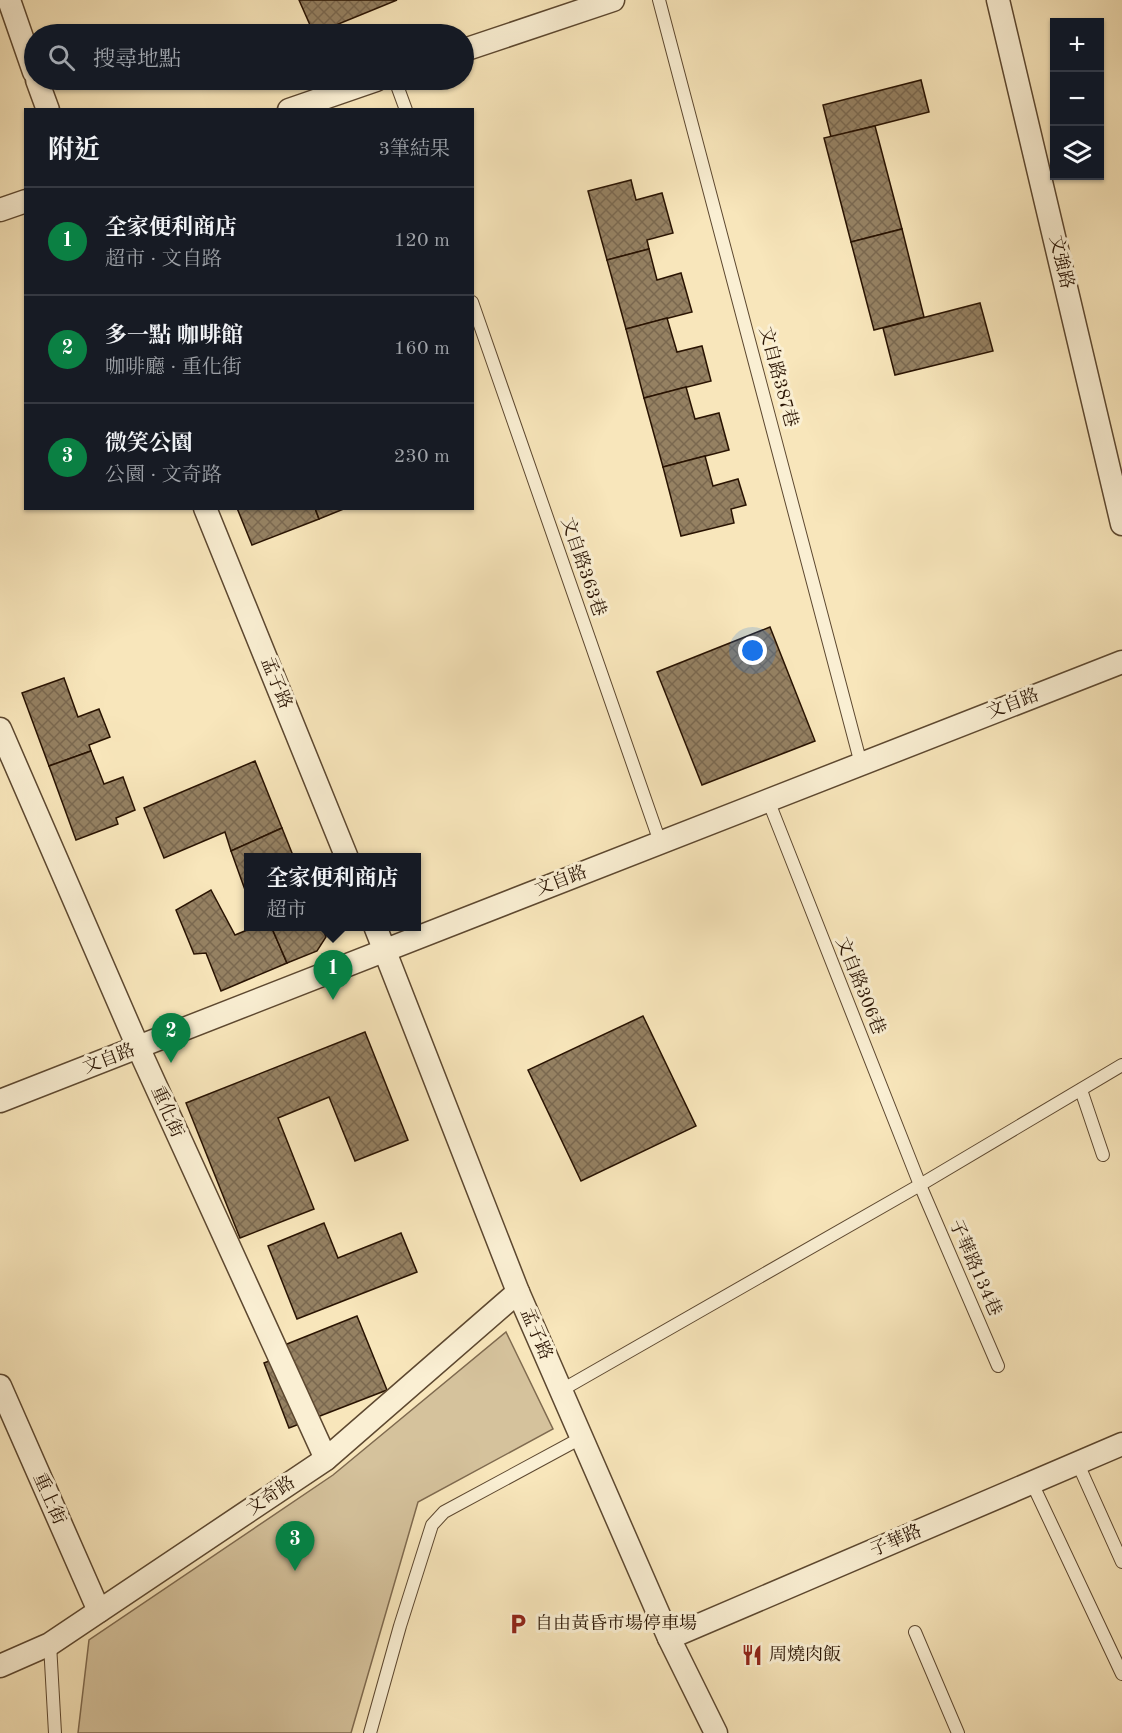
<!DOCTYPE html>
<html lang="zh-TW">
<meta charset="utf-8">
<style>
:root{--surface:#171b24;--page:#242831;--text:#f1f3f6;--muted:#9ea1a6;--line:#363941;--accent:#0b8043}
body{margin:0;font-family:"Old Standard TT","Noto Serif TC",serif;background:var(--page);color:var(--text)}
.controls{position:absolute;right:18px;top:18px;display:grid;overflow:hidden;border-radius:0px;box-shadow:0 2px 4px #0004}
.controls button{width:54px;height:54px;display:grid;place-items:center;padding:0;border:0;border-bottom:2px solid var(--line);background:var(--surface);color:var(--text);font:30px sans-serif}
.you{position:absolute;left:753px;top:651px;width:21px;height:21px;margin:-15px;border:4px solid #fff;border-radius:50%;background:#1a73e8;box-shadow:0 0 0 9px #1a73e833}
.badge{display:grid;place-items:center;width:39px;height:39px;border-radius:50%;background:var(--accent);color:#fff;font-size:20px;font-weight:700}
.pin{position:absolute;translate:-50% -50px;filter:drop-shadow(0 2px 3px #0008)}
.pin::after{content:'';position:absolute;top:32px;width:21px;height:18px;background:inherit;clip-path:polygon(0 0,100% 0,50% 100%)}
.popup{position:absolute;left:244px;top:853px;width:177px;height:78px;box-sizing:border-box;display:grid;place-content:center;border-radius:0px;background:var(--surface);filter:drop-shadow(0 2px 4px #0005);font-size:20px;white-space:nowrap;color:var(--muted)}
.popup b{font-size:22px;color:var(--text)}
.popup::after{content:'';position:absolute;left:50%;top:100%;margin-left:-12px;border:12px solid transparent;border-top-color:var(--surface)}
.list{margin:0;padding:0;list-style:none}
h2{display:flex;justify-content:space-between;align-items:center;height:78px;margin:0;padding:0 24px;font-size:26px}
h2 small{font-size:20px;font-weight:400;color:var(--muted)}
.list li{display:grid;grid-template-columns:39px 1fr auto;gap:18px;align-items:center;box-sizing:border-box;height:108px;padding:0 24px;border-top:2px solid var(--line)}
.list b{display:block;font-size:22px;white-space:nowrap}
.list p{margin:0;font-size:20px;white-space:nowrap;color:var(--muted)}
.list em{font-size:20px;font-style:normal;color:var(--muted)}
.icon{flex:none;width:33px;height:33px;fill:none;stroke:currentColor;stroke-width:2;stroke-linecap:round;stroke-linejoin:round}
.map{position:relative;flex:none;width:1122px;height:1733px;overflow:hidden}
.search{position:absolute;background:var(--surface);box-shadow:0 2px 4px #0004;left:24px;top:24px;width:450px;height:66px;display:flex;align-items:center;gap:15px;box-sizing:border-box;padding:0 21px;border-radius:33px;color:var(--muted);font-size:22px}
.panel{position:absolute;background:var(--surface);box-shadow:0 2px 4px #0004;left:24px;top:108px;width:450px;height:402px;border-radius:0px}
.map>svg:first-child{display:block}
.park{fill:#d5c29c;stroke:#7f6a4f;stroke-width:1.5}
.building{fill:url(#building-cross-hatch);stroke:#291302;stroke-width:1.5}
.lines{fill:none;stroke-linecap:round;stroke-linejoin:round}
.lane-casing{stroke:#5d4830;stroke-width:14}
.street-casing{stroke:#5d4830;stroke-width:25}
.lane{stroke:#faefd3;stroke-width:12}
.street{stroke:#faefd3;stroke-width:22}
.labels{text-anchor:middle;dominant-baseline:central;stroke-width:6;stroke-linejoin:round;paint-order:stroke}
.street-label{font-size:18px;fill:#291302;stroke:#faefd3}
.poi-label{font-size:18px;fill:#291302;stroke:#faefd3;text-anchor:start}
</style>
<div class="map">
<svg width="1122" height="1733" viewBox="0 0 1122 1733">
<defs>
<pattern id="building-cross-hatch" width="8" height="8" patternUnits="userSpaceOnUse" patternTransform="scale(1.5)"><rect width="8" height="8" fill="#958162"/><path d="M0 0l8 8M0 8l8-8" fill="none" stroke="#7a684f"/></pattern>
</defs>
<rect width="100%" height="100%" fill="#f8e6bb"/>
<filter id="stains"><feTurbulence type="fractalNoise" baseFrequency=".00333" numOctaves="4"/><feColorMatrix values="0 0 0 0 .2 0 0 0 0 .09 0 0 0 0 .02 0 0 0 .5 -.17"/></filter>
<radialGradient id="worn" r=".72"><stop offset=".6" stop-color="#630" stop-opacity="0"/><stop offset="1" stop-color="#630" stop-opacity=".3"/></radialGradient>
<path class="park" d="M506,1332l47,97 -135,73 -67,231h-273l11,-93 244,-165z"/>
<g class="building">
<path d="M299,0h98l-83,34z"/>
<path d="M921,80l8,32 -98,25 -8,-32z"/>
<path d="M875,126l27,103 -51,13 -27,-104z"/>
<path d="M631,180l5,20 26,-7 11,40 -26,7 2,9 -42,11 -19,-69z"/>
<path d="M902,229l22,88 -50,13 -23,-88z"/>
<path d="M649,249l8,31 24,-7 11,39 -66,17 -19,-69z"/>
<path d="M980,303l13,48 -98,24 -12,-47z"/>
<path d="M667,318l10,34 25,-6 9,35 -67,17 -18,-69z"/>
<path d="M686,387l9,32 24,-6 10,37 -66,17 -19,-69z"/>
<path d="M705,456l8,30 25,-7 8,26 -15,4 3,14 -53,13 -18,-69z"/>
<path d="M237,508h78l4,11 -67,26z"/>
<path d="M315,508h31l-27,11z"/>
<path d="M770,627l45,114 -113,44 -45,-113z"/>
<path d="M64,678l14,39 21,-8 11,28 -21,8 2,6 -42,15 -27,-73z"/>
<path d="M91,751l13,33 19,-7 12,33 -19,8 2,6 -42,16 -27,-74z"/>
<path d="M255,761l27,67 -51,23 -6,-19 -61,26 -20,-50z"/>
<path d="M282,828l12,30h-45v43l-18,-50z"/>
<path d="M211,890l24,45 22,-9h14l16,37 -66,28 -15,-38 -12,1 -18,-44z"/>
<path d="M271,926h51l4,11 -9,14 -30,12z"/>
<path d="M643,1016l53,110 -115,55 -53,-111z"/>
<path d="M365,1032l43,108 -53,21 -26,-64 -51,21 36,91 -74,29 -54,-135z"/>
<path d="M324,1223l14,35 63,-25 16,39 -120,47 -29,-73z"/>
<path d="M357,1316l30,74 -98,38 -25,-65 21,-8 -3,-9z"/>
</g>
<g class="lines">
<defs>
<g id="lane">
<path d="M659,0l202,764"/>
<path d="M395,80l11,30"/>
<path d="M472,302l188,540"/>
<path d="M768,800l152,385 78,181"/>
<path d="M1081,1090l22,65"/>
<path d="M560,1391l360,-206 202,-120"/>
<path d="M1078,1464l44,98"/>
<path d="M1032,1483l90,191"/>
<path d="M915,1632l43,101"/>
<path d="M50,1644l5,89"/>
<path d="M370,1733l30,-107 32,-101 12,-13 137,-74"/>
</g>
<g id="street">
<path d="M9,0l25,72"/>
<path d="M998,0l124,524"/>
<path d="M464,50l149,-50"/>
<path d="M37,80l11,30"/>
<path d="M289,110l87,-30"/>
<path d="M0,210l26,-9"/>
<path d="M205,508l142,350"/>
<path d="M0,729l138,318 188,412"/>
<path d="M375,926l143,366 151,346 47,95"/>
<path d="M0,1101l1122,-439"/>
<path d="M0,1386l99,225"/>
<path d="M669,1638l453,-194"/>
<path d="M0,1666l50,-22 276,-185 192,-167"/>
</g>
</defs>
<use href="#lane" class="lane-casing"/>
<use href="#street" class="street-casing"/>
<use href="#lane" class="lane"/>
<use href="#street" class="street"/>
</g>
<defs>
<symbol id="parking-bare" viewBox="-9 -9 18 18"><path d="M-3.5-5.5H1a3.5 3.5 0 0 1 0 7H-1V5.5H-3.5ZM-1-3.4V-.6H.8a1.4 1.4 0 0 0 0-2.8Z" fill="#8f2418" stroke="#faefd3" stroke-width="2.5" paint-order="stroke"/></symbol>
<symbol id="restaurant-bare" viewBox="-9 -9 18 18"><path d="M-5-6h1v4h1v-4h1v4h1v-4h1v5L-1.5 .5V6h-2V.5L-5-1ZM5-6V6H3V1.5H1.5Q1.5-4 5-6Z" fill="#8f2418" stroke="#faefd3" stroke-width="2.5" paint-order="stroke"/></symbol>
</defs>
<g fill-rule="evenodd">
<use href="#parking-bare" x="503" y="1609" width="30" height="30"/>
<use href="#restaurant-bare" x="737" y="1640" width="30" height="30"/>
</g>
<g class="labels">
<g class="street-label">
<text transform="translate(1061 262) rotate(77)">文強路</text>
<text transform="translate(778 377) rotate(75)">文自路387巷</text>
<text transform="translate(583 567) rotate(71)">文自路363巷</text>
<text transform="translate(276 683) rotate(68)">孟子路</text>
<text transform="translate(1013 704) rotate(-21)">文自路</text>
<text transform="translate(561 881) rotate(-21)">文自路</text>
<text transform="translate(860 986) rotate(68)">文自路306巷</text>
<text transform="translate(109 1059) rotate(-21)">文自路</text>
<text transform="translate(167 1112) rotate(66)">重化街</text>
<text transform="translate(975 1268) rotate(66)">子華路134巷</text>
<text transform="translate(536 1334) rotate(67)">孟子路</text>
<text transform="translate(271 1496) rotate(-34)">文奇路</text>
<text transform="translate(49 1499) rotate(66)">重上街</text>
<text transform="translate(896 1541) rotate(-23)">子華路</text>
</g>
<g class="poi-label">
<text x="535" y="1624">自由黃昏市場停車場</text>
<text x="769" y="1655">周燒肉飯</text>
</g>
</g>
<rect width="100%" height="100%" filter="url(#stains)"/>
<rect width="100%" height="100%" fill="url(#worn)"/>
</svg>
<div class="controls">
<button>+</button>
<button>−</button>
<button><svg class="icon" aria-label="layers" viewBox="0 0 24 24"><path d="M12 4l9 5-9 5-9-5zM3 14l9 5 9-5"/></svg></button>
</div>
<div class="you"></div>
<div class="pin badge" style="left:333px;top:1000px">1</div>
<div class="popup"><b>全家便利商店</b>超市</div>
<div class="pin badge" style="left:171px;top:1063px">2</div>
<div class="pin badge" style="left:295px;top:1571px">3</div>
<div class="search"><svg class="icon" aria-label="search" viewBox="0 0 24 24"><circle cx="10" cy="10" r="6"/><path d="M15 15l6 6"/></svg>搜尋地點</div>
<section class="panel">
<h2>附近<small>3筆結果</small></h2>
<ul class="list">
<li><span class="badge">1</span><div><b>全家便利商店</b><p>超市 · 文自路</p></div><em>120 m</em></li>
<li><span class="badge">2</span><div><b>多一點 咖啡館</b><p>咖啡廳 · 重化街</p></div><em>160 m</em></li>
<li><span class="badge">3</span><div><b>微笑公園</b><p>公園 · 文奇路</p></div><em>230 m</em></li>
</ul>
</section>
</div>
